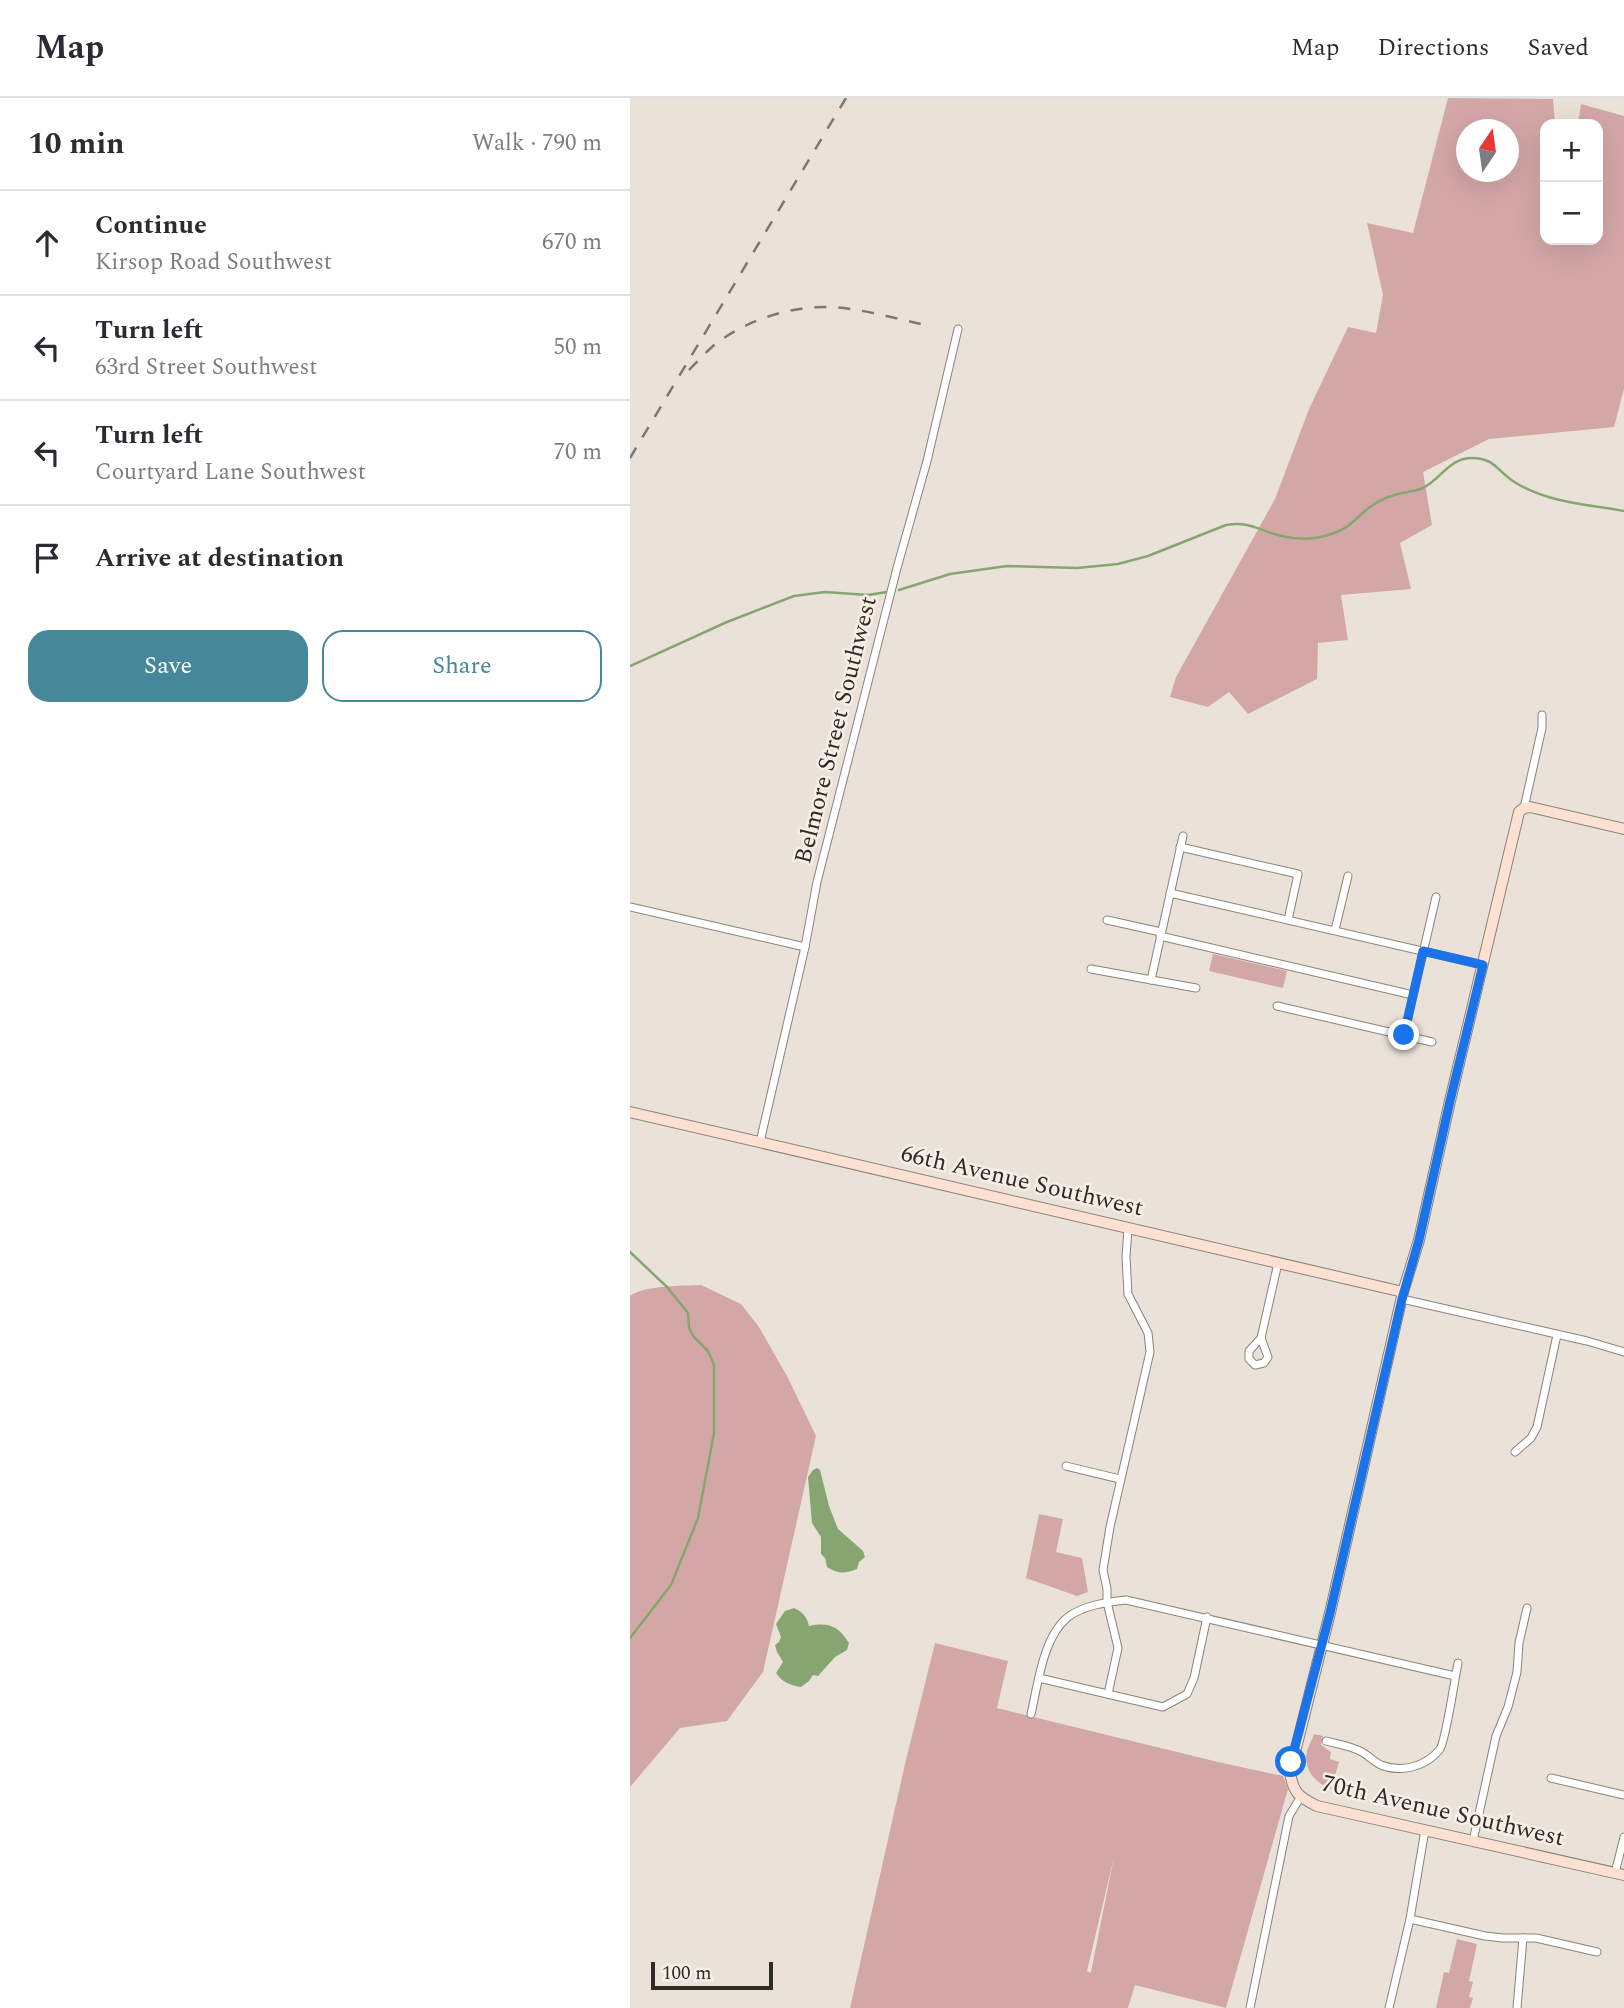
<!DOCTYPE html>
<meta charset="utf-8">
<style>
:root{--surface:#fff;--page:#f7f7f7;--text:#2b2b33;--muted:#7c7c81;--line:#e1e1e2;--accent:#468799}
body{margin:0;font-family:Spectral,serif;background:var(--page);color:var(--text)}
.controls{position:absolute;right:21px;top:21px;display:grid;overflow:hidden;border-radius:14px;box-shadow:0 7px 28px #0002}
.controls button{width:63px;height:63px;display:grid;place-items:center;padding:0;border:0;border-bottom:2px solid var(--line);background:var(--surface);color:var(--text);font:35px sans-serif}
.compass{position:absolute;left:826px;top:21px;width:63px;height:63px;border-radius:50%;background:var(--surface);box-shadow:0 7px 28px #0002;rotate:13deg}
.scale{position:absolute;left:21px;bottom:18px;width:122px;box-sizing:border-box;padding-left:7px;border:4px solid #2f2c28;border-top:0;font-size:19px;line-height:24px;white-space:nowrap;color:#2f2c28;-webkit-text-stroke:5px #f7efe5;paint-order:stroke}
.stop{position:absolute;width:21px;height:21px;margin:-16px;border:5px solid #1a73e8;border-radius:50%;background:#fff}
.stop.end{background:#1a73e8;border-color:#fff;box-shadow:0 2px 7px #0008}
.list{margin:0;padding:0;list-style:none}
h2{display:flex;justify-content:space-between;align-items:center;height:91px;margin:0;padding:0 28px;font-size:30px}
h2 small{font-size:23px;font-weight:400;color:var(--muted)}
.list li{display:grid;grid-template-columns:46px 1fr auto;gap:21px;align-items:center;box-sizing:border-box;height:105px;padding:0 28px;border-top:2px solid var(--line)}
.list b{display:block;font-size:26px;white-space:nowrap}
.list p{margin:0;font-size:23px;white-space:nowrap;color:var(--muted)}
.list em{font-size:23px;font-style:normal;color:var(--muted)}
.actions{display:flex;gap:14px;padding:21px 28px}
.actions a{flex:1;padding:16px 0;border:2px solid var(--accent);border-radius:21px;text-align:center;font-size:24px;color:var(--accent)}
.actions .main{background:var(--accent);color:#fff}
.icon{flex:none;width:38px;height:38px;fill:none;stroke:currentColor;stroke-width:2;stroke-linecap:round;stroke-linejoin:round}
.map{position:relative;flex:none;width:994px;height:1910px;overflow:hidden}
header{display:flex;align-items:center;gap:42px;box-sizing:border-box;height:98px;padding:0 35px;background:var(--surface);border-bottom:2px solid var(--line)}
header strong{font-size:33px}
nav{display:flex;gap:38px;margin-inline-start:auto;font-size:24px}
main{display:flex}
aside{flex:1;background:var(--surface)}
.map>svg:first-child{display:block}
.green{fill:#d4a7a7;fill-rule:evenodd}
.water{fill:#87a571}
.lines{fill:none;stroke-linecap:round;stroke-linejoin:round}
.stream{stroke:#87a571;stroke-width:2.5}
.street-casing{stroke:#8a8379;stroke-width:9}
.secondary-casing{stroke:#8a8379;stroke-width:12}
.street{stroke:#fff;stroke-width:7}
.secondary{stroke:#fce1d3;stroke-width:10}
.rail{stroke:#7d7872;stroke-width:2.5;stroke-dasharray:12 12;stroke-linecap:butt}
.route{stroke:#1a73e8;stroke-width:9}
.labels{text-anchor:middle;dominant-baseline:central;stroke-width:5;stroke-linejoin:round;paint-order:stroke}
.street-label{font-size:24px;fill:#2f2c28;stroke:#f7efe5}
</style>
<header>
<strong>Map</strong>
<nav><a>Map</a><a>Directions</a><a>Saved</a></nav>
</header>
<main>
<aside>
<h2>10 min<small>Walk · 790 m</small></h2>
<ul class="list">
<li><svg class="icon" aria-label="ahead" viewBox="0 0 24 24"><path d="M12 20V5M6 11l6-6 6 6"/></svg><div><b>Continue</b><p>Kirsop Road Southwest</p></div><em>670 m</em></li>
<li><svg class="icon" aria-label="left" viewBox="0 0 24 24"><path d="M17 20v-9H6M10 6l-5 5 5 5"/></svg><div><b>Turn left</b><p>63rd Street Southwest</p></div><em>50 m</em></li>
<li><svg class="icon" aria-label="left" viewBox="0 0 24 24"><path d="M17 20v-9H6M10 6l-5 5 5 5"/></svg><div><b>Turn left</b><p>Courtyard Lane Southwest</p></div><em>70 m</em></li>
<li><svg class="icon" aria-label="arrive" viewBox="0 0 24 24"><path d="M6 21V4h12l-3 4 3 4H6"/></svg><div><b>Arrive at destination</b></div></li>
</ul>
<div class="actions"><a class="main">Save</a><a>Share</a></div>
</aside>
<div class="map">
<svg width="994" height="1910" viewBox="0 0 994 1910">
<rect width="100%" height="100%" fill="#eae2d8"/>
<g class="green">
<path d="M818,0l105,1 2,25h-10v116h53v-116h-20l3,-20 43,12v273l-10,38 -125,12 -66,33 9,53 -32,18 11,46 -70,6 7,45 -30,3 -1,36 -69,35 -19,-22 -21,15 -38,-10 6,-20 99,-178 34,-90 39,-82 28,6 7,-38 -16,-72 46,10zM836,32h42v42h-42z"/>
<path d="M583,856l74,17 -4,17 -74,-17z"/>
<path d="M71,1187l40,19 18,23 29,51 28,58 -53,236 -36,49 -47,7 -50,59v-491c15,-11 52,-10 71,-11z"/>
<path d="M409,1416l24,5 -7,33 26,6 6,34 -11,4 -51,-18z"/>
<path d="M305,1545l73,18 -11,47 221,54 65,14 5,13 -62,219 -91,-23 -7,23h-278l55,-244zM484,1759l-23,115v1l-4,-2z"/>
<path d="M684,1636l9,2 -2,9 10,7 -1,7 9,3 -8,27c-16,-6 -28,-20 -24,-38 2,-7 5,-10 7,-17z"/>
<path d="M827,1841l20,5 -8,37 4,1 -4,15 4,1 -3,10h-34l8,-36 5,1z"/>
</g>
<g class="water">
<path d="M187,1370l3,2 9,36 9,23 25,22 2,6 -6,5 -2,7c-12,5 -19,5 -30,-2l-2,-9 -4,-4v-17l-9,-14 -4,-46 5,-7z"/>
<path d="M164,1510c9,4 13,9 15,18 20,-4 29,0 40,17l-2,7 -12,7 -17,19 -5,-1 -4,6 -8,6c-11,-2 -18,-4 -25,-14l7,-11 -6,-10 -2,-7 4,-3 2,-5 -5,-13 9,-13z"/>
</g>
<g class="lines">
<g class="stream">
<path d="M269,492l51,-16 57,-8 70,2 41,-4 30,-8 78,-31c26,-4 33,6 56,11 19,5 39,3 57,-5 13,-5 22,-19 34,-26 6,-4 13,-8 19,-9 10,-4 22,-4 31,-8 18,-9 26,-30 49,-30 24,0 26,15 44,25 33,20 71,21 108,28"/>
<path d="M0,568l97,-44 67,-26 31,-4 43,3 19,-3"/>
<path d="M0,1154l37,35 21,26 1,15 5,9 14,14 6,14v68l-16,85 -27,67 -41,53"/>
</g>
<defs>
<g id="street">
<path d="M894,710l18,-80v-13"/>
<path d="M550,749l118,27 -10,46"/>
<path d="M540,795l313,72"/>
<path d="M0,809l175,40"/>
<path d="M477,822l54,12"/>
<path d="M705,832l13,-54"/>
<path d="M530,838l253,59"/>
<path d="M461,871l105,19"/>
<path d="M521,882l32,-144"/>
<path d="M647,908l155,36"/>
<path d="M774,937l32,-138"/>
<path d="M130,1044l45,-195 12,-65 80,-314 30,-107 31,-132"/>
<path d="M772,1201l185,42 37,11"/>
<path d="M631,1240l17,-75"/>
<path d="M631,1240l7,19 -4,6 -9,2 -6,-6v-8z"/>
<path d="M885,1354l16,-14 6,-11 20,-92"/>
<path d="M436,1368l54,13"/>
<path d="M409,1580l124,29 24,-13 7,-16 13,-61"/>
<path d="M478,1596l10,-46 -11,-46v-13l-4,-19 7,-43 40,-175 -2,-19 -20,-39 -2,-37 2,-29"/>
<path d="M401,1616c7,-30 12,-77 37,-97 16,-12 40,-15 58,-17l329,76"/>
<path d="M696,1643c12,3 25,5 36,11 7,4 12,10 19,13 20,8 45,2 59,-16 6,-9 15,-72 18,-86"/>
<path d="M921,1680l73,17"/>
<path d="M843,1743l23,-105 12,-29 9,-35 2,-29 8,-35"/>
<path d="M985,1775l9,-36"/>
<path d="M780,1821l75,17 18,2h33l61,14"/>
<path d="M620,1910l39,-192 11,-18"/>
<path d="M759,1910l21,-89 15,-89"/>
<path d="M887,1910l6,-70"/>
</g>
<g id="secondary">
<path d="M994,731l-94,-22 -6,1 -5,4 -69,289 -31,139 -16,52 -73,321 -40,159c3,21 9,25 27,34l307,69"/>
<path d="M0,1014l773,180"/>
</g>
</defs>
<use href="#street" class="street-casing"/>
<use href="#secondary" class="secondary-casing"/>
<use href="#street" class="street"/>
<use href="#secondary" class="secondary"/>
<g class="rail">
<path d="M59,272c8,-8 15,-16 23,-23 31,-26 77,-41 116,-40 32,1 65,11 97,18"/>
<path d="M0,360l216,-360"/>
</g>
</g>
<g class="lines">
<path class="route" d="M661,1664l39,-149 72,-314 17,-59 31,-139 33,-136 -60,-14 -19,84"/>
</g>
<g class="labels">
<g class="street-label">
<text transform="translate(206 632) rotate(-76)">Belmore Street Southwest</text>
<text transform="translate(392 1083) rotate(13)">66th Avenue Southwest</text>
<text transform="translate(813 1713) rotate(13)">70th Avenue Southwest</text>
</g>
</g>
</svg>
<div class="controls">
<button>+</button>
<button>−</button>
</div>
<svg class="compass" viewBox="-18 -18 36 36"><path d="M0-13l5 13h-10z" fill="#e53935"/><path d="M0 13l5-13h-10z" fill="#7c7c81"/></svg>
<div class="scale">100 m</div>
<div class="stop" style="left:661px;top:1664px"></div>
<div class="stop end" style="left:774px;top:937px"></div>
</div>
</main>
